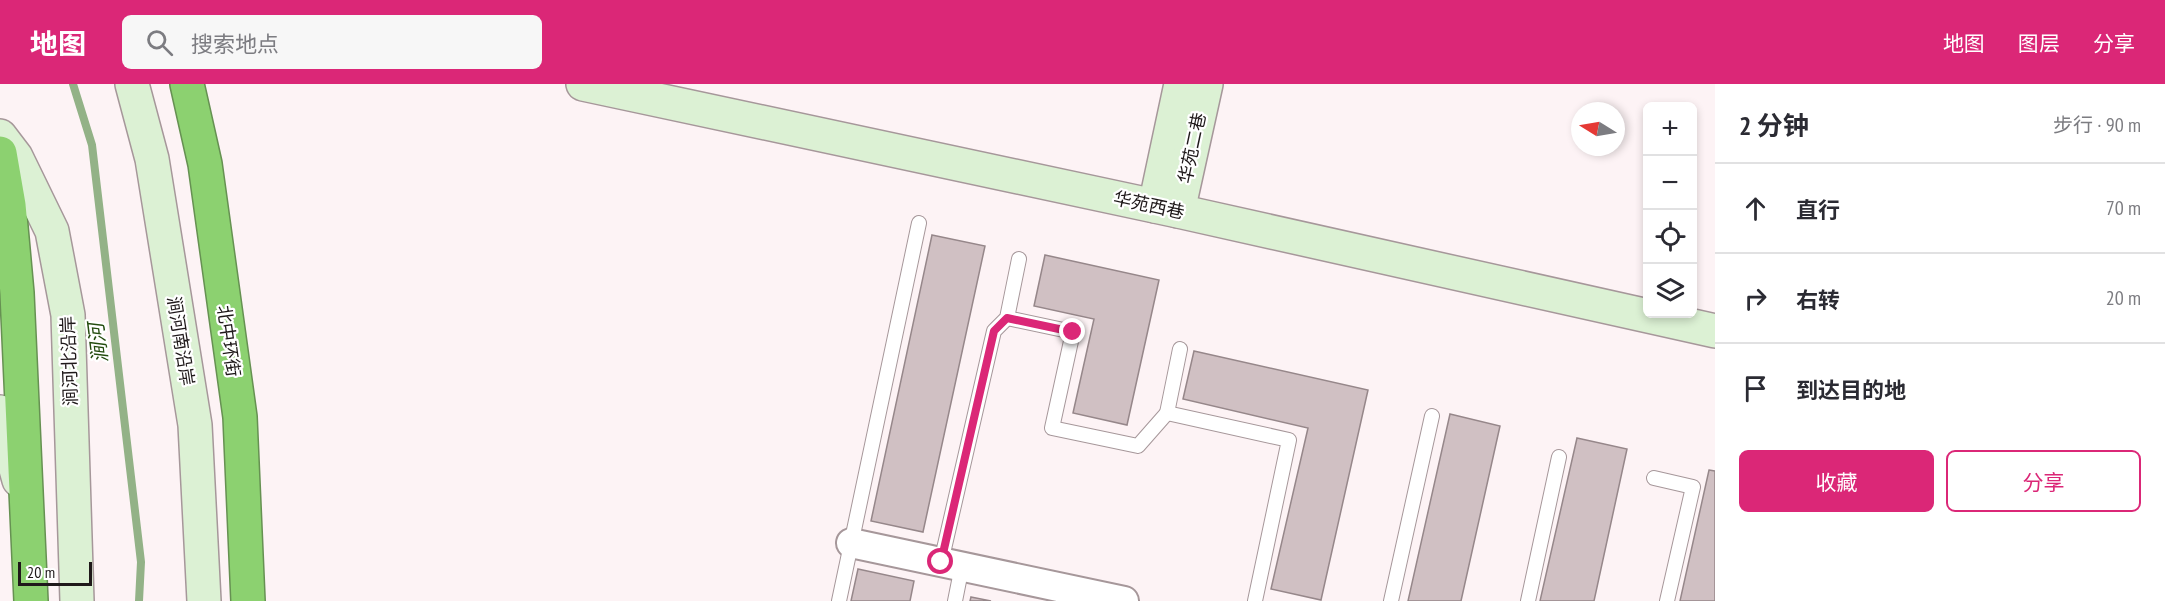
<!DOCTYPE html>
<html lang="zh">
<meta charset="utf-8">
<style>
:root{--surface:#fff;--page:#f7f7f7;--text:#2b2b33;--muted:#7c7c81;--line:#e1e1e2;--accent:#db2777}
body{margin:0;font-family:"PT Sans Narrow","Noto Sans SC",sans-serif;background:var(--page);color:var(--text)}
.controls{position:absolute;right:18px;top:18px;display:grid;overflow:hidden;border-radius:9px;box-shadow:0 3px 9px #0003}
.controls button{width:54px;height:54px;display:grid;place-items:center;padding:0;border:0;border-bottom:2px solid var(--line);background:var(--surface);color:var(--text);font:30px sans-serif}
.compass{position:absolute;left:1571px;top:18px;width:54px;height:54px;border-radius:50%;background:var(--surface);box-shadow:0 3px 9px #0003;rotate:281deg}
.scale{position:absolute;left:18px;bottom:15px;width:74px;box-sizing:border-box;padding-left:6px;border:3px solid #1f191a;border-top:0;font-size:16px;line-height:21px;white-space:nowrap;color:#1f191a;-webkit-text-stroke:4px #fff;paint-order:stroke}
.stop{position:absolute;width:18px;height:18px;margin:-14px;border:4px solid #db2777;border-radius:50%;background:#fff}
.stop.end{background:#db2777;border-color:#fff;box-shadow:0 2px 6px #0008}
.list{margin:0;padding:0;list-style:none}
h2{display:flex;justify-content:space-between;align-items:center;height:78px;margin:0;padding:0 24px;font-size:26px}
h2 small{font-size:20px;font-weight:400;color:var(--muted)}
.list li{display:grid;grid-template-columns:39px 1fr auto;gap:18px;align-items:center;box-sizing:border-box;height:90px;padding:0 24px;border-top:2px solid var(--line)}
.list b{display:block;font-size:22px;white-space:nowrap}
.list em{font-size:20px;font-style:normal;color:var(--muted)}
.actions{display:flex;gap:12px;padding:18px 24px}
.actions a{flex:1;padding:14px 0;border:2px solid var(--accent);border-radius:9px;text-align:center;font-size:21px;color:var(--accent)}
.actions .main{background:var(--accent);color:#fff}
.icon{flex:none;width:33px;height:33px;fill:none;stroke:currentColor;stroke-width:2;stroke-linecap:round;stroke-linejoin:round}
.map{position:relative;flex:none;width:1715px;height:517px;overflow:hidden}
header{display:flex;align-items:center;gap:36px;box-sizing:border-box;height:84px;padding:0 30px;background:var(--accent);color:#fff}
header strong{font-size:28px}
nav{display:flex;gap:33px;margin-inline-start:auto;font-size:21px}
.search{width:420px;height:54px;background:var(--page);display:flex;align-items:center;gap:15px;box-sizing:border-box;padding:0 21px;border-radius:9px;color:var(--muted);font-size:22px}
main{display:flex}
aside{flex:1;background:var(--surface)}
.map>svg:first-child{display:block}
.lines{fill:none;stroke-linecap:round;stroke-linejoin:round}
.stream{stroke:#93b287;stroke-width:8}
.building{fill:#d0c0c3;stroke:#96878a;stroke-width:1.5}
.lane-casing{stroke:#a6979a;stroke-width:16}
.street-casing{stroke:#a6979a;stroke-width:32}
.secondary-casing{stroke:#a6979a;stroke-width:36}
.highway-casing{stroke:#669152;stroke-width:36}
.lane{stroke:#fff;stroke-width:14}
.street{stroke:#fff;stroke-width:28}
.secondary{stroke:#dcf1d4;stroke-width:33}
.highway{stroke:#8cd170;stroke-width:33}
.route{stroke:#db2777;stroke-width:8}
.labels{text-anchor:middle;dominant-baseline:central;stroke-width:4.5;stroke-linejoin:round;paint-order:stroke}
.street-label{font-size:18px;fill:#1f191a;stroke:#fff}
.water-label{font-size:20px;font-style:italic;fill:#234b0e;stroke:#fff}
</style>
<header>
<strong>地图</strong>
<div class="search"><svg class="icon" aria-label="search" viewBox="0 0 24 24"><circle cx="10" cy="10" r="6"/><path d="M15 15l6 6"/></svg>搜索地点</div>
<nav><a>地图</a><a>图层</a><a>分享</a></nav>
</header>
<main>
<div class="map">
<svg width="1715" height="517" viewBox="0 0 1715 517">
<rect width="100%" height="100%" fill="#fdf3f5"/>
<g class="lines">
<path class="stream" d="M73,0l19,61 49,417 -2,39"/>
</g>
<g class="building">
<path d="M932,151l53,11 -62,286 -52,-11z"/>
<path d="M1045,171l114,25 -32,145 -54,-12 21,-94 -60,-13z"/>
<path d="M1194,267l174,39 -47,210 -50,-11 37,-161 -125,-29z"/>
<path d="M1450,330l50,12 -39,175h-53z"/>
<path d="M1577,354l50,11 -33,152h-54z"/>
<path d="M1709,386l6,1v130h-35z"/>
<path d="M858,485l56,12 -4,20h-59z"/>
<path d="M971,513l20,4h-21z"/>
</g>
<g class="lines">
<defs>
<g id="lane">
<path d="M1007,234l66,14 -21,96 86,18 29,-33"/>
<path d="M1180,265l-13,64 122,27 -34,161"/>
<path d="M1654,394l39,9 -26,114"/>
<path d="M941,478l53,-231 13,-13 12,-59"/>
<path d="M839,517l80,-378"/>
<path d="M955,517l7,-35"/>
<path d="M1391,517l41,-185"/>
<path d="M1528,517l31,-144"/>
</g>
<path id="street" d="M851,459l273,58"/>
<g id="secondary">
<path d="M132,0l20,75 43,266 9,176"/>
<path d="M583,0l595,127 537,120"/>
<path d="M0,52l16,21 36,74 16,84 9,286"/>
<path d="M1155,122l26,-122"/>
<path d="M1178,127l28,-127"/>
<path d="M0,328l19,68"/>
</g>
<g id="highway">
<path d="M187,0l18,80 35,253 8,184"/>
<path d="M0,69l9,52 8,88 14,308"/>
</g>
</defs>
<use href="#lane" class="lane-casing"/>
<use href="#street" class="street-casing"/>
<use href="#secondary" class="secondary-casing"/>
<use href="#highway" class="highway-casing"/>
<use href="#lane" class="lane"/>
<use href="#street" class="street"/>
<use href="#secondary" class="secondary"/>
<use href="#highway" class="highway"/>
</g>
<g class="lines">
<path class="route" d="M941,478l53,-231 13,-13 66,14"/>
</g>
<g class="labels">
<g class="street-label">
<text transform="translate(1192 64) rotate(-78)">华苑二巷</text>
<text transform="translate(1149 121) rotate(12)">华苑西巷</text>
<text transform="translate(181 257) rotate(81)">涧河南沿岸</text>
<text transform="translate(229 257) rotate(82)">北中环街</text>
<text transform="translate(69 277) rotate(-92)">涧河北沿岸</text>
</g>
<g class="water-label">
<text transform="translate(98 259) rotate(-97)">涧河</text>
</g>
</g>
</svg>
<div class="controls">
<button>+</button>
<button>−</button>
<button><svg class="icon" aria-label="locate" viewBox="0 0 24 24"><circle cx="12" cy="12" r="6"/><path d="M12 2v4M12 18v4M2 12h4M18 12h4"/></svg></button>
<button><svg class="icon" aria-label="layers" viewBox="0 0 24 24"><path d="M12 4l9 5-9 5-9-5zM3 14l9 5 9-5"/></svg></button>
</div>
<svg class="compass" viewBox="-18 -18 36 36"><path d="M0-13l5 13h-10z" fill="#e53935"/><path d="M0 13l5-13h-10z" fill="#7c7c81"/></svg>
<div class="scale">20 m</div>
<div class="stop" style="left:941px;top:478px"></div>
<div class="stop end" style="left:1073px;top:248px"></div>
</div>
<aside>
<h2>2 分钟<small>步行 · 90 m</small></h2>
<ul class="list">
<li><svg class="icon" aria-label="ahead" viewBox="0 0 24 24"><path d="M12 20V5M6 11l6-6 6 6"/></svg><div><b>直行</b></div><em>70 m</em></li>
<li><svg class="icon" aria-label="right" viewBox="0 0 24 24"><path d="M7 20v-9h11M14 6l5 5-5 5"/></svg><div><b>右转</b></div><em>20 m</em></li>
<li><svg class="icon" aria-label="arrive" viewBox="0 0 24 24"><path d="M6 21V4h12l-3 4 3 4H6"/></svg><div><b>到达目的地</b></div></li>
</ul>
<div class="actions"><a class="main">收藏</a><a>分享</a></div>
</aside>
</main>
